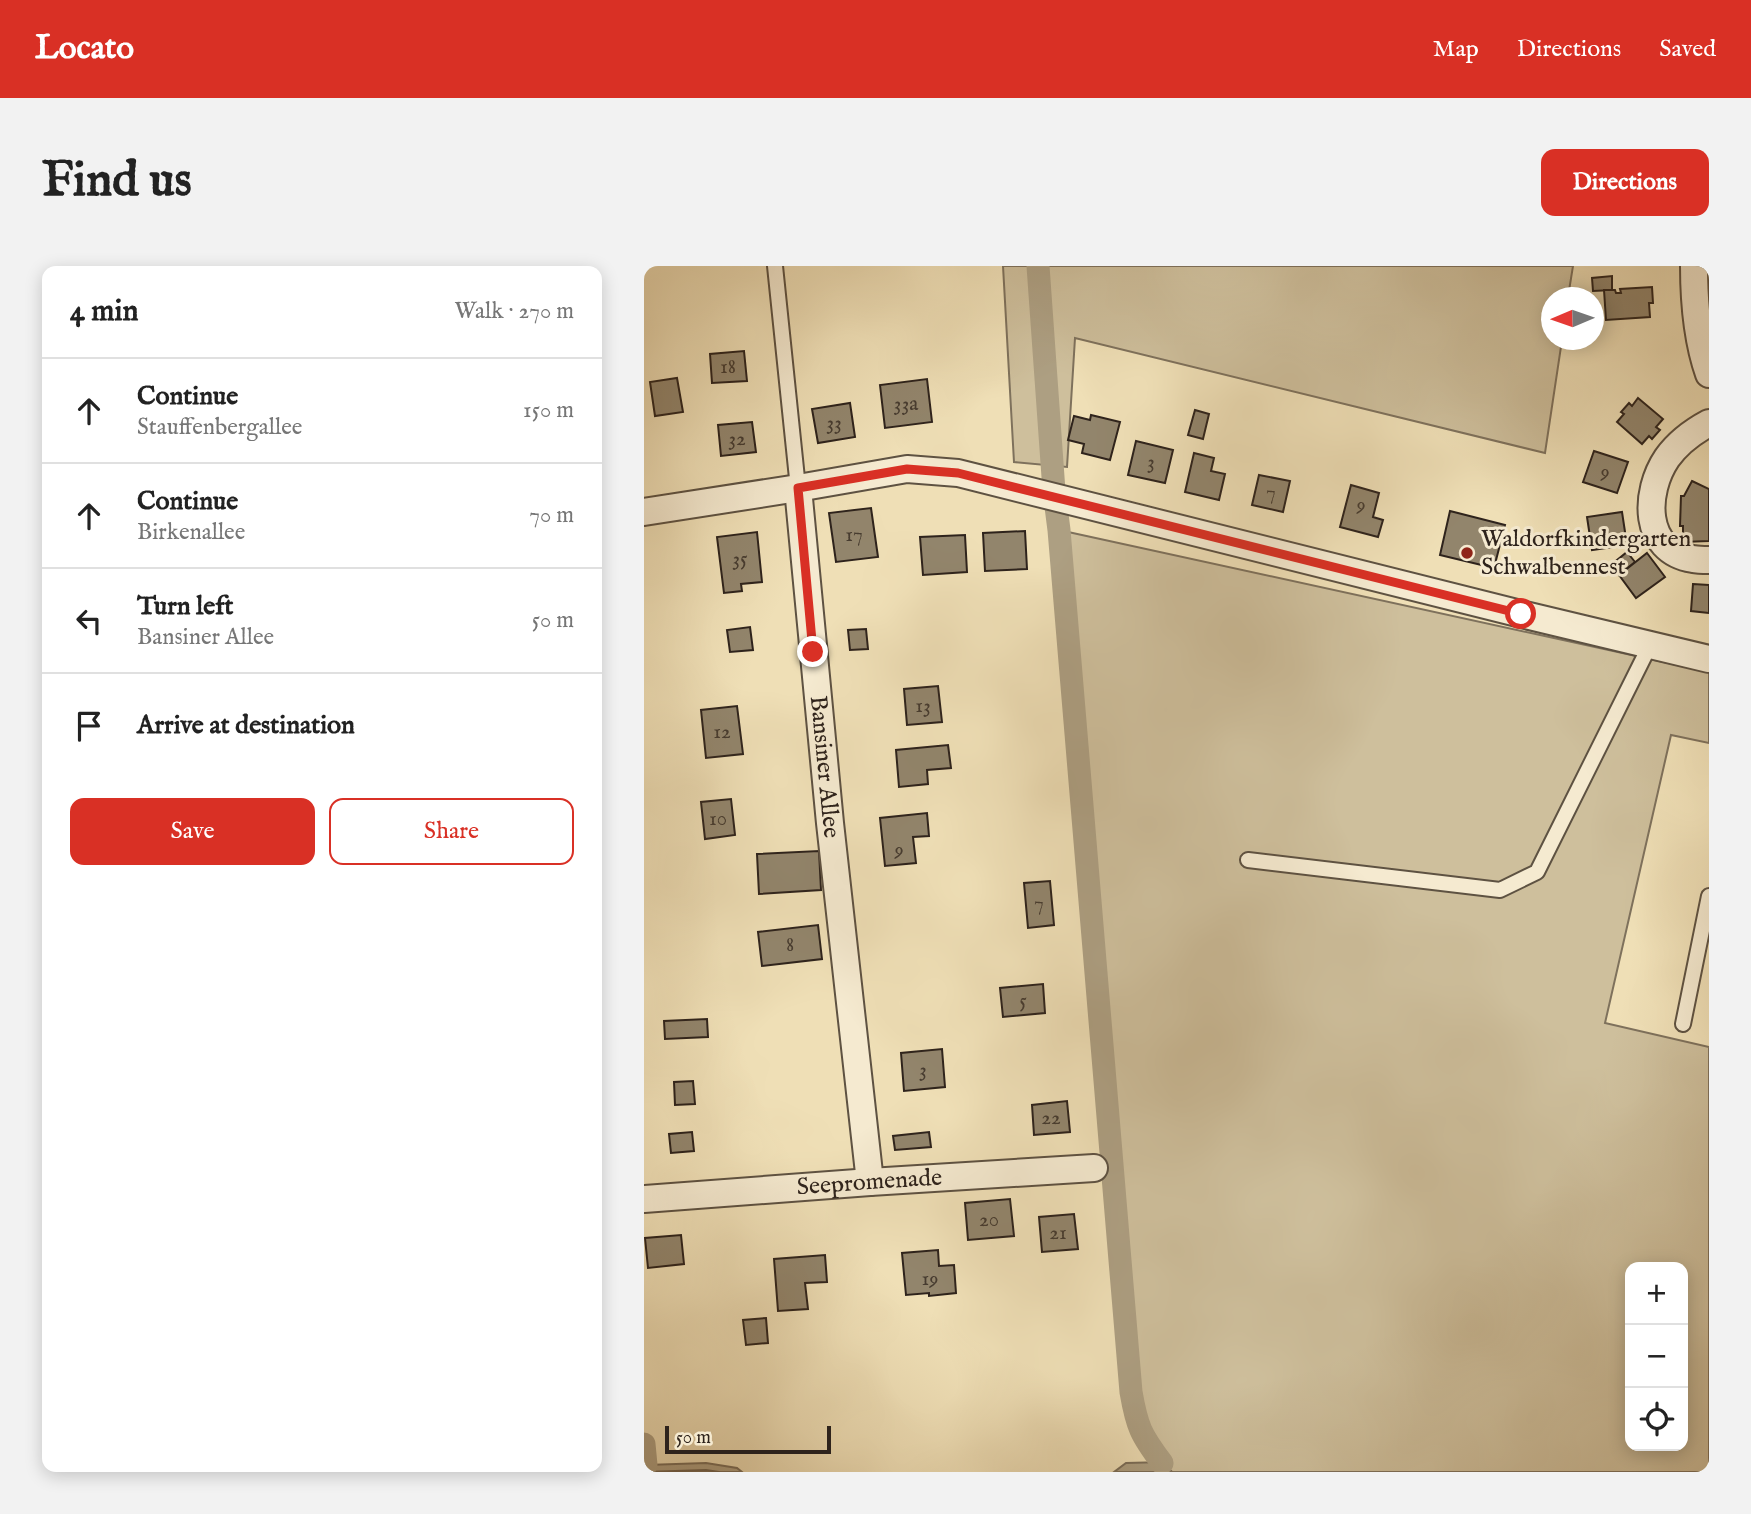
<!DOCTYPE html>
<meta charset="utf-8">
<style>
:root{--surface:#fff;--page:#f2f2f2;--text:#222;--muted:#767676;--line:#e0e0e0;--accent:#d93025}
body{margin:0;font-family:"IM FELL English",serif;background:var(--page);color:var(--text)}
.controls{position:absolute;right:21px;bottom:21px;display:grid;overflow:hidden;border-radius:14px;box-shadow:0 4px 18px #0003}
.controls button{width:63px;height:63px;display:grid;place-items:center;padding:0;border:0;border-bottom:2px solid var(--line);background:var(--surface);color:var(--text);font:35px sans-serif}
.compass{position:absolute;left:897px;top:21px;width:63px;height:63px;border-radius:50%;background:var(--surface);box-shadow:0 4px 18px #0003;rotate:268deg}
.scale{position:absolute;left:21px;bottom:18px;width:166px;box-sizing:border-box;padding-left:7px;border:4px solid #2e231c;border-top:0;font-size:19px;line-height:24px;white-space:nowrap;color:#2e231c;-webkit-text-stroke:5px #f5ead0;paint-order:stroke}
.stop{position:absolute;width:21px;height:21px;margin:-16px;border:5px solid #d93025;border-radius:50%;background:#fff}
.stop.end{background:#d93025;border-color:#fff;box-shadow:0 2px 7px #0008}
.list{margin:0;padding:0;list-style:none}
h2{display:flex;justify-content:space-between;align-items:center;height:91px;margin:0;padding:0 28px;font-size:30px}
h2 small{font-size:23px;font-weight:400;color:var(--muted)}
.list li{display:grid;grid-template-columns:46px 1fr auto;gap:21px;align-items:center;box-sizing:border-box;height:105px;padding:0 28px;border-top:2px solid var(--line)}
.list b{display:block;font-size:26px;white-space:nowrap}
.list p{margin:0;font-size:23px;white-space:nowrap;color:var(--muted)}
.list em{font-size:23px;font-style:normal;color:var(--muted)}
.actions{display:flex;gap:14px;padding:21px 28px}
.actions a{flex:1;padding:16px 0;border:2px solid var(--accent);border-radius:14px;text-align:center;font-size:24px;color:var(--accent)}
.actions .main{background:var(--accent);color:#fff}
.icon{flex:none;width:38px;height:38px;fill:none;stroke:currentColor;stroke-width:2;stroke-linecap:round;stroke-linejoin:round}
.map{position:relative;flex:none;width:1065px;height:1206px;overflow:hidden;border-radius:14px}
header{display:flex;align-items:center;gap:42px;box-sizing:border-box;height:98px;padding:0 35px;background:var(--accent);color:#fff}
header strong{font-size:33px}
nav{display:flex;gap:38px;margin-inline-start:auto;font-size:24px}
.intro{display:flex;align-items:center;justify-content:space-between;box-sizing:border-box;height:168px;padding:0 42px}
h1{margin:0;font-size:49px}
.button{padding:18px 32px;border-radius:14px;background:var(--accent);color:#fff;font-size:24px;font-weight:700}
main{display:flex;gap:42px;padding:0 42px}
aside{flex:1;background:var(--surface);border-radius:14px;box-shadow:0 4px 18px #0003}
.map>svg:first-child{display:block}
.green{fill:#cebf9c;stroke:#7e715c;stroke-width:2;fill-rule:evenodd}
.water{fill:#ad9f82;stroke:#7a6d59;stroke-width:2}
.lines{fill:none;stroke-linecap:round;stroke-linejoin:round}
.shore{stroke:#6e614f;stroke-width:2}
.canal{stroke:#ad9f82;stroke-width:23}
.building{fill:#92856c;stroke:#2e231c;stroke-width:2}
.lane-casing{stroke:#5e5242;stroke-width:18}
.street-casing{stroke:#5e5242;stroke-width:30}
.lane{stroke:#f5ead0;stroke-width:14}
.street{stroke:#f5ead0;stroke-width:26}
.route{stroke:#d93025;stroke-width:9}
.poi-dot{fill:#8f2418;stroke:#f5ead0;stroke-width:2.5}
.labels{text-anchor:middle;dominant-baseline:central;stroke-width:6;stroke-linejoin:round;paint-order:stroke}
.number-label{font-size:21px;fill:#473c30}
.poi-label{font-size:24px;fill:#2e231c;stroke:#f5ead0;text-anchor:start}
.street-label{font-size:24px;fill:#2e231c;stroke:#f5ead0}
</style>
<header>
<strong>Locato</strong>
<nav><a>Map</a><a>Directions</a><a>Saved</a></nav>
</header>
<div class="intro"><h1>Find us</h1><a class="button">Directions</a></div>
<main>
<aside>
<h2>4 min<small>Walk · 270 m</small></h2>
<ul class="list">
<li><svg class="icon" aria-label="ahead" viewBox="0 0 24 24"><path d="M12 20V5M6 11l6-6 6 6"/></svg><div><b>Continue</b><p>Stauffenbergallee</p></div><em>150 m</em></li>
<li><svg class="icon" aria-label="ahead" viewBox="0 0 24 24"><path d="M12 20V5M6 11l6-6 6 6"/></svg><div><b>Continue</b><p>Birkenallee</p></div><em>70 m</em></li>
<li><svg class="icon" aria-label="left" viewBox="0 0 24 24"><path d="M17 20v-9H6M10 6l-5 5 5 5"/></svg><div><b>Turn left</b><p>Bansiner Allee</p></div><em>50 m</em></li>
<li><svg class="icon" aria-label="arrive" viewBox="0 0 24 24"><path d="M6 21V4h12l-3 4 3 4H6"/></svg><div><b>Arrive at destination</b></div></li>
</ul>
<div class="actions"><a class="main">Save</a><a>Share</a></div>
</aside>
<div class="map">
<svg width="1065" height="1206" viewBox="0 0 1065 1206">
<rect width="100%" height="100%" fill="#efdfb6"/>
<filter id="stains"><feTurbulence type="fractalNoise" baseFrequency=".00286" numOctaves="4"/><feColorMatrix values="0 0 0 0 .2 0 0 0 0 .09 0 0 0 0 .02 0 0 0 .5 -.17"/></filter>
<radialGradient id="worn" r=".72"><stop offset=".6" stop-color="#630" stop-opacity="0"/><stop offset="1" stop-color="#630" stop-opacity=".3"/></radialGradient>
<g class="green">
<path d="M359,0h570l-5,31 -16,1v42h10l-17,113 -470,-115 -8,129 -53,-5z"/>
<path d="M415,264l650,142v71l-38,-8 -66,288 104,24v425h-537l-10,-9 -9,-1 -20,-29 -2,-41zM986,1001h53v179h-53z"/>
</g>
<g class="water">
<path d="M520,1196l-1,1 9,9h-58l12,-9z"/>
<path d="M62,1197l31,5 5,4h-98v-7h2z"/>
</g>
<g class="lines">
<path class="shore" d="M0,1206l62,-2 13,2"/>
<g class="canal">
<path d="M394,0l16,225 5,39 72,862c6,35 10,43 31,71"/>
<path d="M0,1178l2,21"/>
</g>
</g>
<g class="building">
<path d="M968,10v14l-19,1 -1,-13z"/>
<path d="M1008,21l1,16h-4l1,14 -44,3 -2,-30h11l1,3h5l-1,-4z"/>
<path d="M100,85l3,30 -35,2 -2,-29z"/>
<path d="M33,112l6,34 -28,4 -5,-34z"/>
<path d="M283,113l5,43 -47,6 -5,-43z"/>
<path d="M994,132l25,21 -7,8 4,3 -8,9 -3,-3 -7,8 -25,-22 7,-8 -3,-2 8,-9 3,3z"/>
<path d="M206,137l5,34 -37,6 -6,-34z"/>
<path d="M551,144l14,4 -6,25 -15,-4z"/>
<path d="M447,149l29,7 -10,38 -28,-7 2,-9 -16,-4 6,-24 16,4z"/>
<path d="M108,156l4,30 -35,4 -3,-31z"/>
<path d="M492,175l37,9 -8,33 -37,-8z"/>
<path d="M950,185l34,11 -11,31 -34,-11z"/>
<path d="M550,187l20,5 -3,13 14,3 -6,26 -34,-8z"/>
<path d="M615,209l31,6 -7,31 -31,-7z"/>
<path d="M1048,215l17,8v52l-26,1v-16h-3l1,-30h3z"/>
<path d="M707,219l28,8 -6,24 10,3 -5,17 -38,-10z"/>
<path d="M227,242l7,49 -42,5 -7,-49z"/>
<path d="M806,245l55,14 -11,43 -54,-13z"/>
<path d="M978,246l5,33 -35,5 -5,-33z"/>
<path d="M381,265l2,38 -42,2 -2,-38z"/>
<path d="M113,266l5,50 -21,2 1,7 -18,2 -7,-56z"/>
<path d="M321,269l2,37 -44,3 -3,-38z"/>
<path d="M983,286l8,10 -16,13 -8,-10z"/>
<path d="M1003,287l18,24 -29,21 -17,-23z"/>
<path d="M1049,318l16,1v28l-18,-2z"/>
<path d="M106,361l3,23 -23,2 -3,-22z"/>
<path d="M222,363l2,20 -18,1 -2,-20z"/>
<path d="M294,420l4,36 -35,3 -3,-36z"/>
<path d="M93,440l6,48 -37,4 -5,-48z"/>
<path d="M304,479l3,23 -24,2 1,14 -29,3 -3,-37z"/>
<path d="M87,533l4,36 -30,4 -4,-37z"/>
<path d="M283,547l2,23 -16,1 3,26 -31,3 -5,-48z"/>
<path d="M175,585l2,39 -62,4 -2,-40z"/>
<path d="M406,615l4,44 -26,3 -4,-45z"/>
<path d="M174,659l4,34 -60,7 -4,-34z"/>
<path d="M399,718l2,29 -42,4 -3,-29z"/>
<path d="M63,753l1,18 -43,2 -1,-18z"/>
<path d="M298,783l3,38 -41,4 -3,-38z"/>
<path d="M49,815l2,23 -20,1 -1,-23z"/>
<path d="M423,835l3,31 -36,3 -2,-30z"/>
<path d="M48,866l2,19 -23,2 -2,-19z"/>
<path d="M285,866l2,15 -36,3 -2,-14z"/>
<path d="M366,933l4,37 -46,4 -3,-37z"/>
<path d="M430,948l4,35 -36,3 -3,-35z"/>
<path d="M37,969l3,29 -36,4 -3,-30z"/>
<path d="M294,984l1,16 15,-1 2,28 -27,3v-3l-23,2 -4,-42z"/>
<path d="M181,989l2,27 -22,1 3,26 -30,2 -4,-52z"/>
<path d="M122,1052l2,25 -22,2 -3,-25z"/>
</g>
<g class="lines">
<defs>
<g id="lane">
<path d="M131,0l23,222"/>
<path d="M604,594l252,30 37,-18 113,-227"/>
<path d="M1039,758l26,-128"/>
</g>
<g id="street">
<path d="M1050,0c0,36 3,74 15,108"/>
<path d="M1065,157c-15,8 -32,21 -42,35 -23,34 -25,93 26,101 5,1 11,1 16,1"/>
<path id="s1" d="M154,222l32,335 40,359"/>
<path d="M0,246l154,-24 109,-19 51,4 563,141 188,45"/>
<path id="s2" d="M0,933l226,-17 224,-14"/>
</g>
</defs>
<use href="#lane" class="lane-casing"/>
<use href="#street" class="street-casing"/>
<use href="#lane" class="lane"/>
<use href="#street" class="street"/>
</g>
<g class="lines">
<path class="route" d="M169,386l-15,-164 109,-19 51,4 563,141"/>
</g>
<circle class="poi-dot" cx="823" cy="287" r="7"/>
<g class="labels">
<g class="number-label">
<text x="84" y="101">18</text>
<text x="262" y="138">33a</text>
<text x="190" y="157">33</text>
<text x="93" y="173">32</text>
<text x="507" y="196">3</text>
<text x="961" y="206">9</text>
<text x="627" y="227">7</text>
<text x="717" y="239">9</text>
<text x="210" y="269">17</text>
<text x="96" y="293">35</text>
<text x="279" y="440">13</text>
<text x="78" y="466">12</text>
<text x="74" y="553">10</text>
<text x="255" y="584">9</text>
<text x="395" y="638">7</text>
<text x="146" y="679">8</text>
<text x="379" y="735">5</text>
<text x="279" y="804">3</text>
<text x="407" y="852">22</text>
<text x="345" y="954">20</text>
<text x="414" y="967">21</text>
<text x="286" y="1013">19</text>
</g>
<g class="poi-label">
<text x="837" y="273">Waldorfkindergarten<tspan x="837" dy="28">Schwalbennest</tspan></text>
</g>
<g class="street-label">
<text stroke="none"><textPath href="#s1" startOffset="280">Bansiner Allee</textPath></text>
<text stroke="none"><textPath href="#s2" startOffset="226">Seepromenade</textPath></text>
</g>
</g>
<rect width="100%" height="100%" filter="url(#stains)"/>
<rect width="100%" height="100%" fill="url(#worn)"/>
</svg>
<div class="controls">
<button>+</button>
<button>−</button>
<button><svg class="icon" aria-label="locate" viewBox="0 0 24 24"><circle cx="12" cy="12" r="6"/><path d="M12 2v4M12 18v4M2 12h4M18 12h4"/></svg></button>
</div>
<svg class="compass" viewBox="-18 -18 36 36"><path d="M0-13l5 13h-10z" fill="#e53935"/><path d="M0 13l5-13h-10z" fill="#767676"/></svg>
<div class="scale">50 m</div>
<div class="stop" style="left:877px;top:348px"></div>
<div class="stop end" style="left:169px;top:386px"></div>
</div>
</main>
